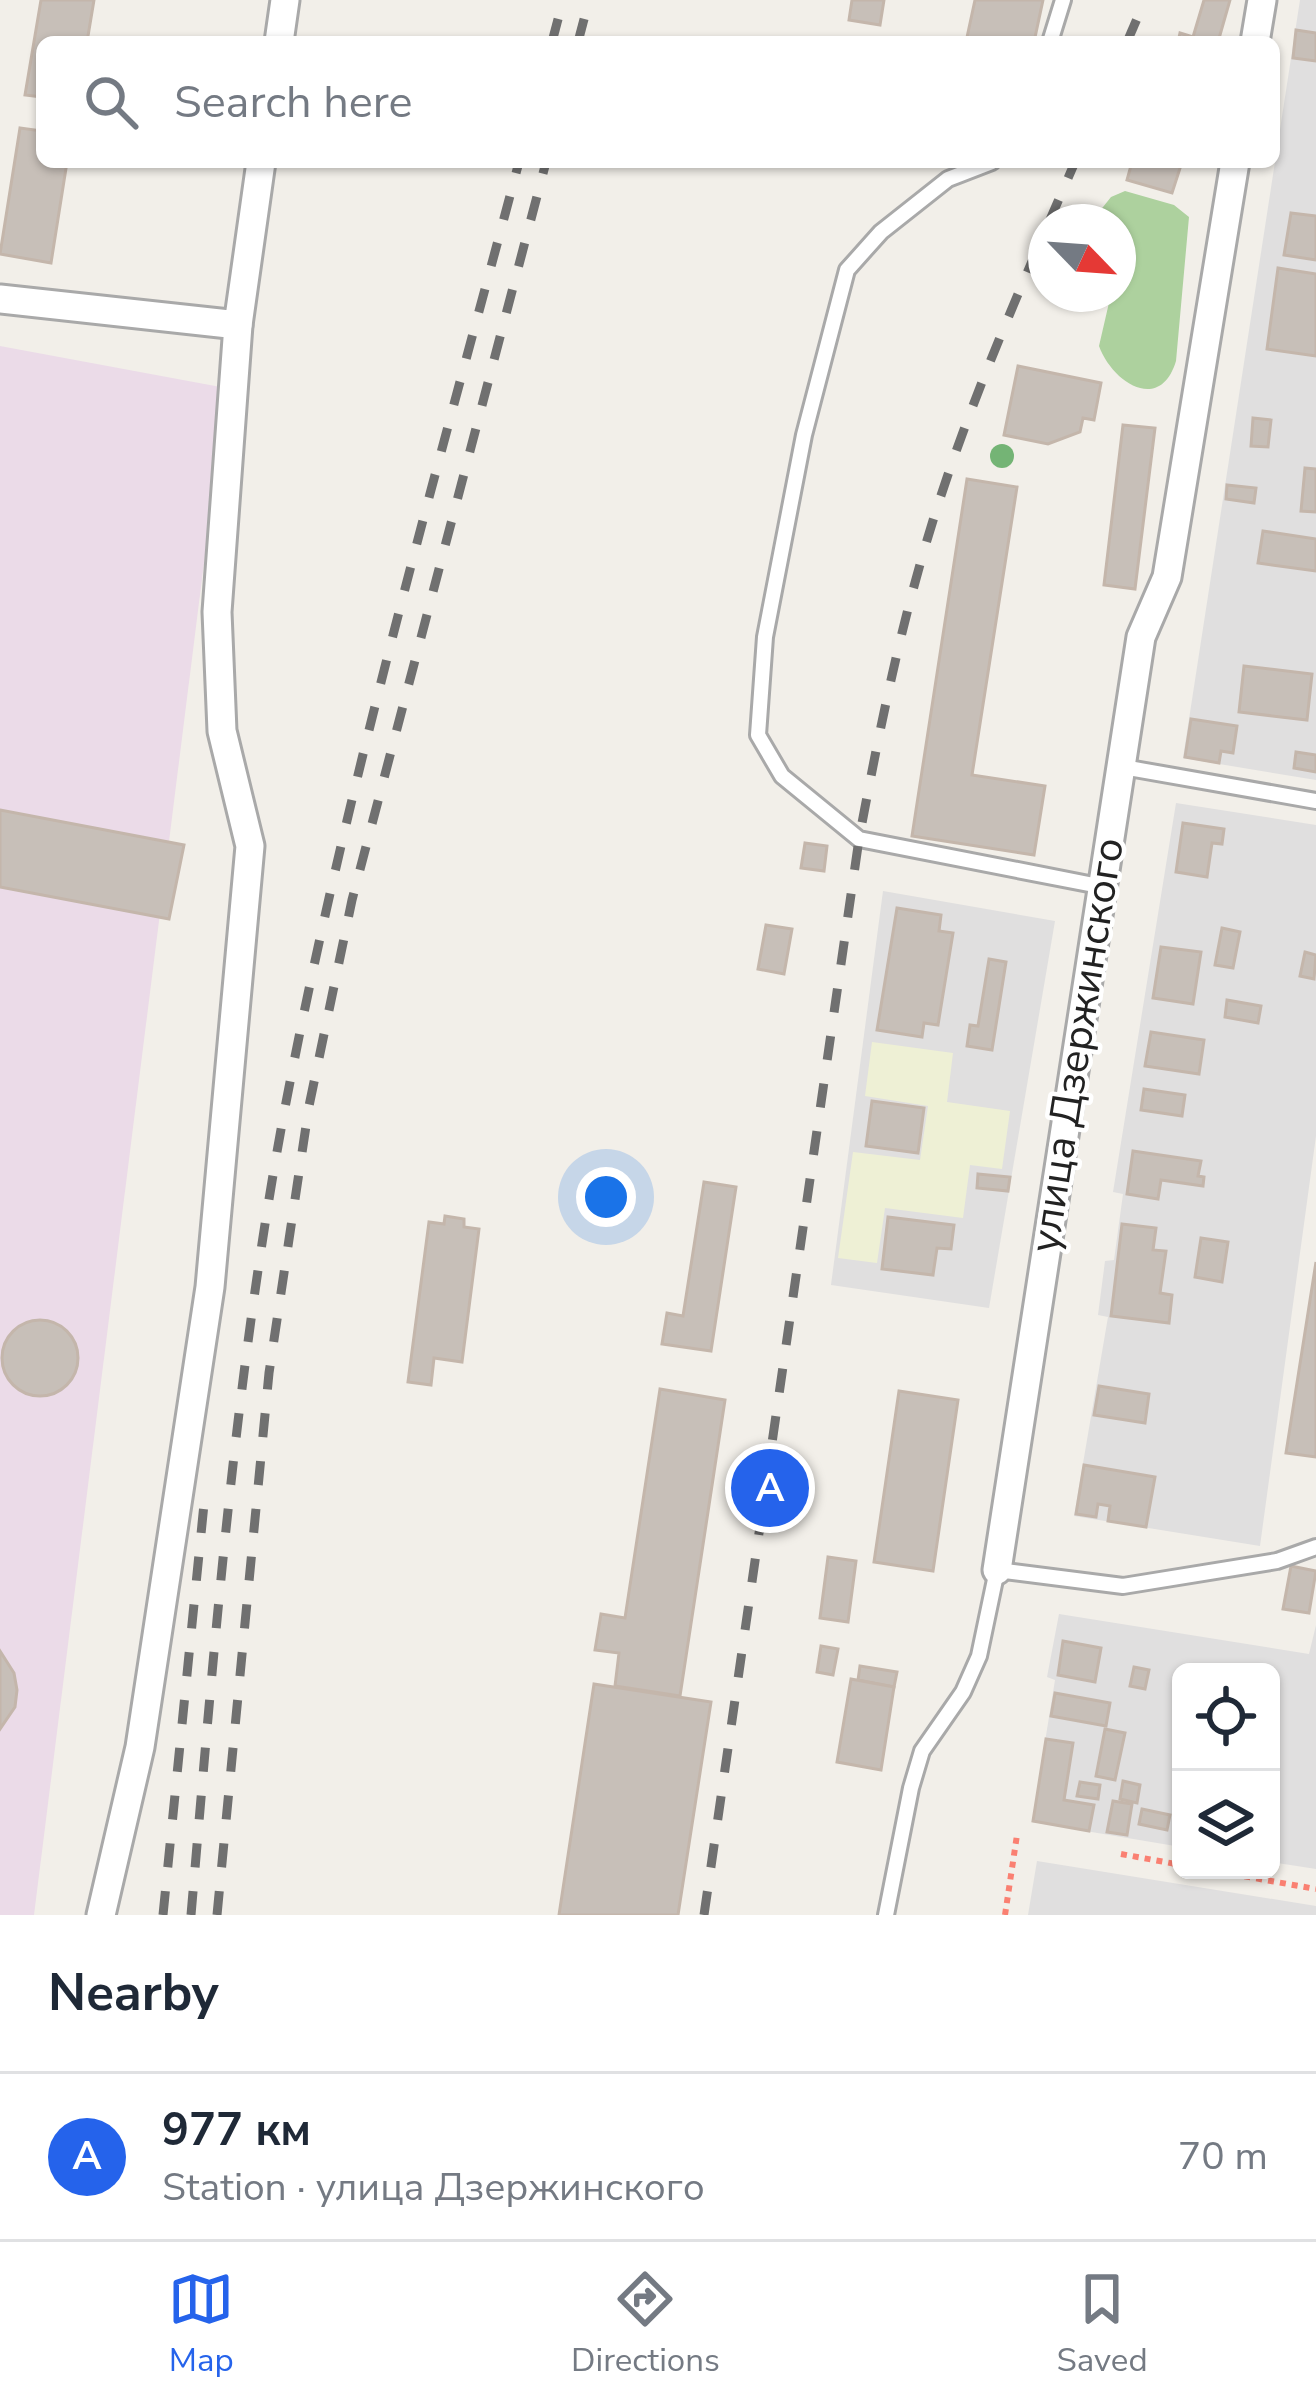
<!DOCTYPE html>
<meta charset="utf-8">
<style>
:root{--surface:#fff;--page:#f6f6f7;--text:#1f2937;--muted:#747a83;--line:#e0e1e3;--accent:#2563eb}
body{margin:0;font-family:"Nunito Sans",sans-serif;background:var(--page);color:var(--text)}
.controls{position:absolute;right:36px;bottom:36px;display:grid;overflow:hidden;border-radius:18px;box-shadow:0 3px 9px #0004}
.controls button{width:108px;height:108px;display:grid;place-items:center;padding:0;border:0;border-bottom:3px solid var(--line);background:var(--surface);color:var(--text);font:60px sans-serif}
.compass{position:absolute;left:1028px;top:204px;width:108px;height:108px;border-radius:50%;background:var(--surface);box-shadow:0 3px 9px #0004;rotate:115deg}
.you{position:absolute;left:606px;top:1197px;width:42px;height:42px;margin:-30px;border:9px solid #fff;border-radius:50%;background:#1a73e8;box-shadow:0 0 0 18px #1a73e833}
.badge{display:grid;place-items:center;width:78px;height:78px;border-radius:50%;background:var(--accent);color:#fff;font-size:39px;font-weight:700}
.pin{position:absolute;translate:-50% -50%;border:6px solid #fff;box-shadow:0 3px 12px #0006}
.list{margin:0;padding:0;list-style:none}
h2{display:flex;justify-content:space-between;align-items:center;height:156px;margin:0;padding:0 48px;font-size:51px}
h2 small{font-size:39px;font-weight:400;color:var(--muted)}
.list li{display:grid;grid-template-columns:78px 1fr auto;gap:36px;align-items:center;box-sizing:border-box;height:168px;padding:0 48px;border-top:3px solid var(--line)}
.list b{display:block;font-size:45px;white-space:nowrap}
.list p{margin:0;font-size:39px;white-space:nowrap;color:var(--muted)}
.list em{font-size:39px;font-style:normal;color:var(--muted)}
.icon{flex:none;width:66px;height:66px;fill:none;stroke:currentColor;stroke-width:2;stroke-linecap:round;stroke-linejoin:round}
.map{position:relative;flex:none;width:1316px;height:1915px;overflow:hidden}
.search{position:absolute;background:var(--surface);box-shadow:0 3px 9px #0004;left:36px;right:36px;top:36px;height:132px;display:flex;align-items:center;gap:30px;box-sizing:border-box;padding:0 42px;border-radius:18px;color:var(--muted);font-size:45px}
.sheet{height:324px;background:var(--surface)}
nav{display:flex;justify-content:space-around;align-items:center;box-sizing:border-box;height:168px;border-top:3px solid var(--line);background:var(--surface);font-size:33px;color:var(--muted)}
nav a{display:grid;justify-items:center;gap:6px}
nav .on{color:var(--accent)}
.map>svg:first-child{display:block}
.residential{fill:#e0dfdf}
.industrial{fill:#ebdbe8}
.farmland{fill:#eef0d5}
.forest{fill:#add19e}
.building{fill:#c7bfb8;stroke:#c4b6ab;stroke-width:3}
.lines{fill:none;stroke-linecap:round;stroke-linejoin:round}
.lane-casing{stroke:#a9a9a9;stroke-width:20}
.street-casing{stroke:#a9a9a9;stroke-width:33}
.path{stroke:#fa8072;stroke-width:6;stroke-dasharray:6 6;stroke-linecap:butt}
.lane{stroke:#fff;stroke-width:14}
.street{stroke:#fff;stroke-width:27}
.rail{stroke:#707070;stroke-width:9;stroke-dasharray:24 24;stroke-linecap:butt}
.tree{fill:#74b475}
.labels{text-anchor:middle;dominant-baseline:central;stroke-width:9;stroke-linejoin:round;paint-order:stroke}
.street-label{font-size:42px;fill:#222;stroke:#fff}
</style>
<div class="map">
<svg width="1316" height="1915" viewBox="0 0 1316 1915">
<rect width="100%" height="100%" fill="#f2efe9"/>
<g class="residential">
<path d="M1300,0h16v780l-133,-22z"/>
<path d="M1176,803l140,22v311l-56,410 -186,-30 34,-199 -10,-2 7,-54 9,-1 9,-66 -10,-2z"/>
<path d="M883,891l172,30 -66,387 -158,-23z"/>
<path d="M1059,1614l250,40 7,-29v244l-45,-7v-190h-90v175l-149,-25 23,-142 -8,-3z"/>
<path d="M1037,1861l279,45v9h-288z"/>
</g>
<path class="industrial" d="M0,346l226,42 -192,1527h-34z"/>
<path class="farmland" d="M872,1042l81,11 -6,49 63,9 -8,58 -32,-4 -7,53 -78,-10 -8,55 -39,-5 15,-106 67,8 8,-54 -63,-10z"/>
<path class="forest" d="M1125,191l49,14 15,12 -13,144c-16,53 -64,21 -77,-15l12,-52h7v-72h-27l20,-25z"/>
<g class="building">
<path d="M41,0h53l-7,42h-45v55l-17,-2z"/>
<path d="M852,0h32l-4,25 -31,-5z"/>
<path d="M975,0h68l-9,42h-68z"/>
<path d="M1204,0h26l-12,42h-40l2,-9 13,4z"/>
<path d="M1296,30l20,3v28l-23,-3z"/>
<path d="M20,128l22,3v31h25l-16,101 -51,-9z"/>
<path d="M1132,162h50l-10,31 -45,-13z"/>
<path d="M1291,213l25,3v44l-32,-5z"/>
<path d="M1278,268l38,6v82l-49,-7z"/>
<path d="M1018,366l83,17 -7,37 -11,-2 -3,14 -32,12 -44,-9z"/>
<path d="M1253,418l18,2 -3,27 -17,-1z"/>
<path d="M1123,425l32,3 -20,161 -31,-4z"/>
<path d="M1305,468l11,1v43l-15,-1z"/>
<path d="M967,479l50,8 -45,288 73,11 -11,69 -122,-19z"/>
<path d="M1227,485l29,3 -2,15 -28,-4z"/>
<path d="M1263,531l53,8v32l-58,-8z"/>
<path d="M1244,666l68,8 -5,46 -68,-8z"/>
<path d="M1191,719l46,7 -4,27 -12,-2 -2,12 -34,-6z"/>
<path d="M1296,752l20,3v17l-22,-4z"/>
<path d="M0,810l184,35 -15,74 -169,-32z"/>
<path d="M1183,823l41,6 -2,15 -10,-1 -5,34 -31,-5z"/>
<path d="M805,843l22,3 -3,25 -23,-3z"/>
<path d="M897,908l44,7 -2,16 14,2 -15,92 -14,-2 -2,14 -45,-7z"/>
<path d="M766,925l26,4 -8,45 -26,-5z"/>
<path d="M1222,928l18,4 -7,36 -18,-3z"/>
<path d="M1161,947l40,5 -8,52 -40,-6z"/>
<path d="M1305,952l11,3 -2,24 -14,-3z"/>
<path d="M989,959l17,3 -14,88 -25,-4 3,-21 8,1z"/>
<path d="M1227,1000l34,6 -3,17 -33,-6z"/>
<path d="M1151,1032l53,8 -5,34 -54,-8z"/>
<path d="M1144,1089l41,6 -3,21 -41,-6z"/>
<path d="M872,1101l52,7 -6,45 -52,-7z"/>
<path d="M1133,1151l68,10 -3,15 6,1 -1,9 -42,-6 -3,19 -31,-5z"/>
<path d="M978,1174l32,3 -2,14 -31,-3z"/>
<path d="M704,1182l32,5 -25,164 -49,-7 5,-31 16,3z"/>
<path d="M445,1216l19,3v8l15,2 -17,133 -28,-4 -3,27 -23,-3 21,-160 15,2z"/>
<path d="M888,1217l66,8 -3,24 -14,-1 -4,27 -51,-6z"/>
<path d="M1122,1224l34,4 -3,22 13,1 -6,42 12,2 -3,28 -58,-7z"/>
<path d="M1201,1238l27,4 -6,40 -27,-5z"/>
<path d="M1316,1262v195l-30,-4z"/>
<circle cx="40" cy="1358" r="38"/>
<path d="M1099,1386l50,8 -4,29 -51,-8z"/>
<path d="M660,1389l65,11 -45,296 -65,-10 4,-33 -24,-3 6,-36 24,4z"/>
<path d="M899,1391l59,9 -25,171 -59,-9z"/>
<path d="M1084,1465l71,12 -9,50 -38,-6 2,-15 -12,-2 -2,13 -20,-3z"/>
<path d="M828,1557l28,4 -8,61 -28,-4z"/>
<path d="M1291,1566l25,5 -7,42 -26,-4z"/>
<path d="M1063,1641l38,7 -6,34 -37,-7z"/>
<path d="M821,1646l17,3 -5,26 -16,-3z"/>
<path d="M0,1651l14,22 3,17 -2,17 -15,22z"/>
<path d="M860,1666l37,6 -3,15 -36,-7z"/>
<path d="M1134,1667l15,3 -4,19 -15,-3z"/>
<path d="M851,1679l43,8 -13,83 -44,-8z"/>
<path d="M594,1684l117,18 -33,213h-119z"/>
<path d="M1055,1693l55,10 -4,23 -55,-10z"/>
<path d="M1105,1729l20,4 -10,47 -19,-4z"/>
<path d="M1046,1739l27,4 -9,57 30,5 -5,26 -56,-10z"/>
<path d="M1123,1781l17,4 -3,18 -17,-4z"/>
<path d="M1080,1782l20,3 -2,14 -21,-3z"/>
<path d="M1113,1801l19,3 -5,31 -20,-3z"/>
<path d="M1142,1809l28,6 -3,15 -28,-6z"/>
</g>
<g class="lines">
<defs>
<g id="lane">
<path d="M1050,42l13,-42"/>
<path d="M992,162l-44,17 -67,53 -34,38 -43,165 -39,202 -7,98 24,41 77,63 240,47"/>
<path d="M1123,767l193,34"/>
<path d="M886,1915l25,-127 11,-37 41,-59 16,-36 18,-86 126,16 154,-25 39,-14"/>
</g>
<g id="street">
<path d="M279,42l6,-42"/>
<path d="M1255,42l7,-42"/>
<path d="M0,299l238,26 23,-163"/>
<path d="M997,1570l144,-933 26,-60 68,-415"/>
<path d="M101,1915l39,-168 70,-460 40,-441 -28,-115 -5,-119 21,-287"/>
</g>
</defs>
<use href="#lane" class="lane-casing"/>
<use href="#street" class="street-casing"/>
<g class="path">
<path d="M1121,1854l60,11"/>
<path d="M1209,1870l107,19"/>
<path d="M1005,1915l12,-80"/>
</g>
<use href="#lane" class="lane"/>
<use href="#street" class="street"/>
<g class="rail">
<path d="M552,42l11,-42"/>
<path d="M578,42l11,-42"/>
<path d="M1127,42l18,-42"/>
<path d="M1049,222l26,-60"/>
<path d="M163,1915l41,-411"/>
<path d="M191,1915c23,-267 44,-538 93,-802 61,-321 151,-635 235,-951"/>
<path d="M217,1915l52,-542 40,-267 43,-206 194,-738"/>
<path d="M704,1915l155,-1076c18,-96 37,-192 64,-285 32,-112 77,-219 123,-325"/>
</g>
</g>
<circle class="tree" cx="1002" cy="456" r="12"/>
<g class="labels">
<g class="street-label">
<text transform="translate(1077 1045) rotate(-81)">улица Дзержинского</text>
</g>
</g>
</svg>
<div class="controls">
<button><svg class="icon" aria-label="locate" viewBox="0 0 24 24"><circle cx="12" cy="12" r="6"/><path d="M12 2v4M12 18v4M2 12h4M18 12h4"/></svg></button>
<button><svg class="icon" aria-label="layers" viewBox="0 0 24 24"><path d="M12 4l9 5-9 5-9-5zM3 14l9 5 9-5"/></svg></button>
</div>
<svg class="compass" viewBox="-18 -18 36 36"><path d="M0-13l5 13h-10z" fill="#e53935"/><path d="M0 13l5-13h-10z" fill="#747a83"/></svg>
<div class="you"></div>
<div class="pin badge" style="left:770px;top:1488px">A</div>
<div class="search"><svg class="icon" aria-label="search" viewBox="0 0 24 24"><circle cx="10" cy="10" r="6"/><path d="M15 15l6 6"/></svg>Search here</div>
</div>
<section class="sheet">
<h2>Nearby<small></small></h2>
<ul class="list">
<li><span class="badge">A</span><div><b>977 км</b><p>Station · улица Дзержинского</p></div><em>70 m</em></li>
</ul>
</section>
<nav>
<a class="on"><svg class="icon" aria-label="map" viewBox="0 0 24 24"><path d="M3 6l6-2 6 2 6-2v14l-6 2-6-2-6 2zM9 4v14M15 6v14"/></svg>Map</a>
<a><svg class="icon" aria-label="directions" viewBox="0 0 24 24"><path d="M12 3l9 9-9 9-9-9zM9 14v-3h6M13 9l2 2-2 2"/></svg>Directions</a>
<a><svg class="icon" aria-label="saved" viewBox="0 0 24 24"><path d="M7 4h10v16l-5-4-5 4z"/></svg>Saved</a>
</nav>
